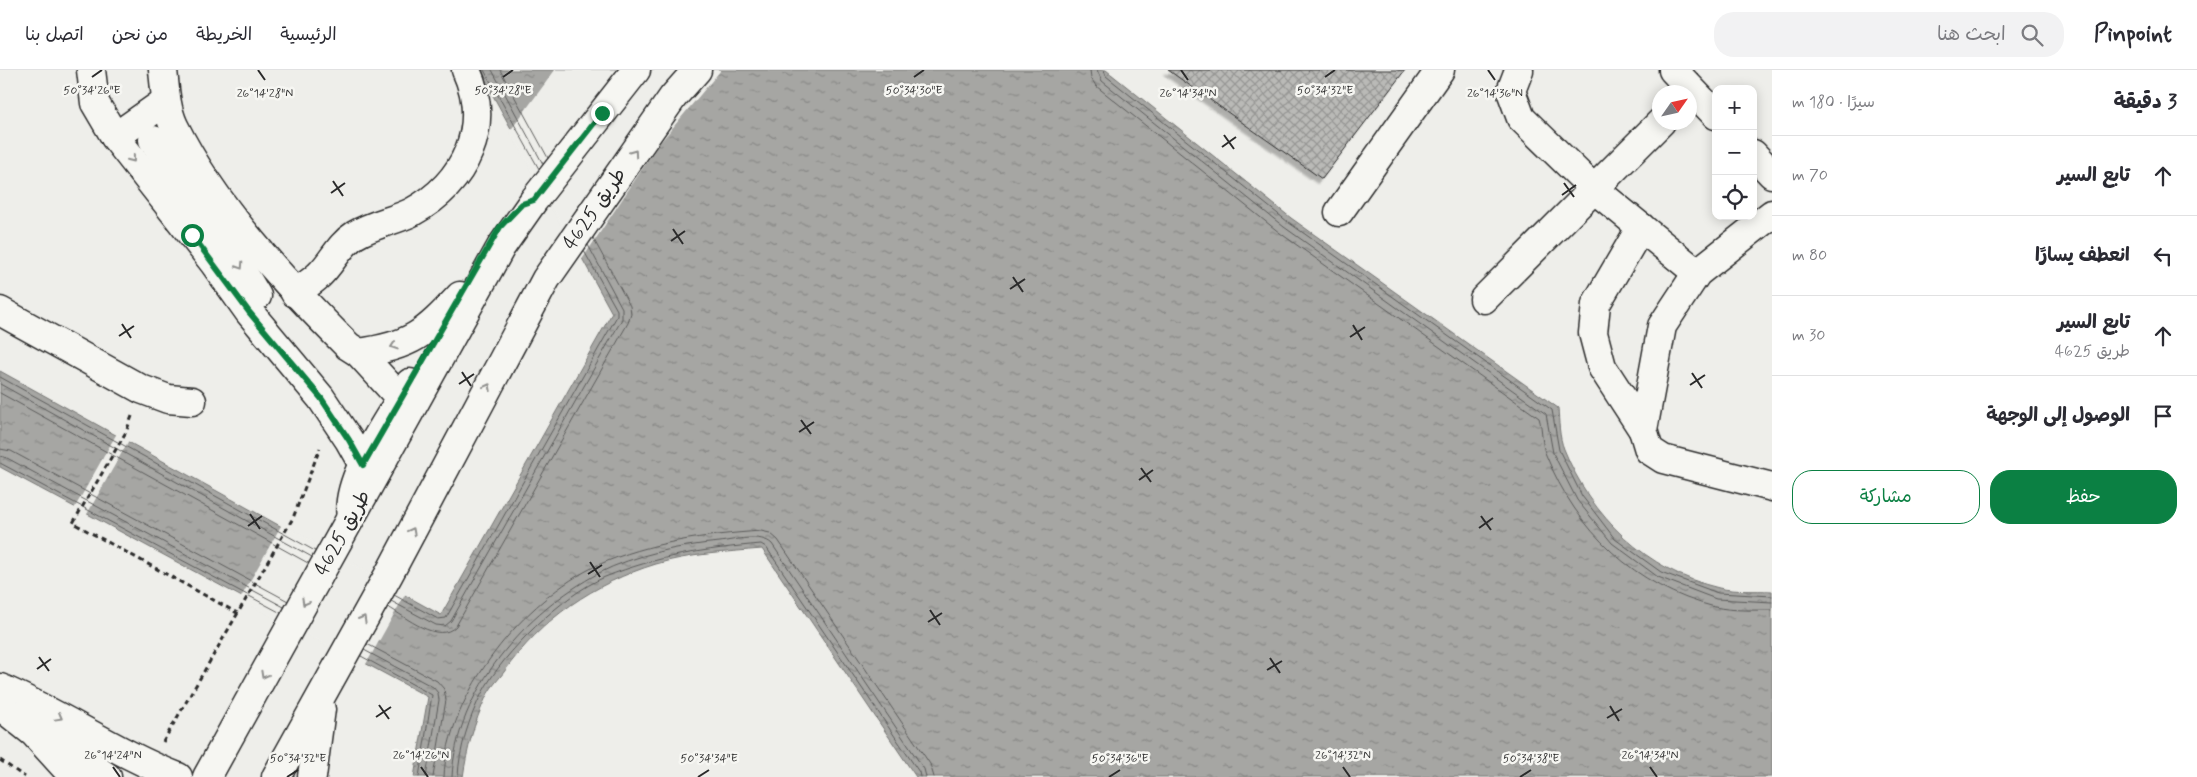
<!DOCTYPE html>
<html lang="ar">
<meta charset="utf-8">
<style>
:root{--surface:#fff;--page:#f2f2f3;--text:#2b2b33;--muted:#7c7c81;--line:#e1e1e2;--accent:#0b8043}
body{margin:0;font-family:Mynerve,"Playpen Sans Arabic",sans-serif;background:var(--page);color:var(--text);direction:rtl}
.controls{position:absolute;right:15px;top:15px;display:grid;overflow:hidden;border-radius:10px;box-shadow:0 2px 12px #0003}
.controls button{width:45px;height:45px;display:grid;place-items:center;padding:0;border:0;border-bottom:1px solid var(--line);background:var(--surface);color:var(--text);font:25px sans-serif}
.compass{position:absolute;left:1652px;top:15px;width:45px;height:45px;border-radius:50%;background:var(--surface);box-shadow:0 2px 12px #0003;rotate:56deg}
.stop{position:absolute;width:15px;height:15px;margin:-11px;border:4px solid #0b8043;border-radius:50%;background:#fff}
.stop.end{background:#0b8043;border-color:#fff;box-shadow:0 1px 5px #0008}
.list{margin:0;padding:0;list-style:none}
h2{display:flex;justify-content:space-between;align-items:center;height:65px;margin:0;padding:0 20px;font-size:21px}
h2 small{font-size:16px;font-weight:400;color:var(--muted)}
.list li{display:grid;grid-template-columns:32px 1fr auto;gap:15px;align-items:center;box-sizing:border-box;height:80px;padding:0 20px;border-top:1px solid var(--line)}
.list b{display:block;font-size:19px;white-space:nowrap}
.list p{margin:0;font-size:16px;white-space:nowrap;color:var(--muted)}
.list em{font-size:16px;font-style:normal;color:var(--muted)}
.actions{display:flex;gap:10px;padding:15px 20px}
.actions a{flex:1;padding:11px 0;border:1px solid var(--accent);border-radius:20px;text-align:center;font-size:18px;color:var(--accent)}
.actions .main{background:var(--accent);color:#fff}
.icon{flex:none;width:28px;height:28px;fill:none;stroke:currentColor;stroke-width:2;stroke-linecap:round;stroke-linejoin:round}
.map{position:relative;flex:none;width:1772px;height:707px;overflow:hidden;direction:ltr}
header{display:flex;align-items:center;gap:30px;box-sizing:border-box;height:70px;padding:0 25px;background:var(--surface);border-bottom:1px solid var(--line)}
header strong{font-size:24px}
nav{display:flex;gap:28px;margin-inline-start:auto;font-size:18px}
.search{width:350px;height:45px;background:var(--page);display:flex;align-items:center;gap:12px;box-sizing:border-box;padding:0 18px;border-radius:20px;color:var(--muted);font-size:19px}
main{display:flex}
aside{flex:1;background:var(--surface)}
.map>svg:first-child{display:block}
.water{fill:url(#water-ripples);stroke:#757573}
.pier{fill:#eeeeea}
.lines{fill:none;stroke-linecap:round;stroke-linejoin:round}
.shore{stroke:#5c5c5b;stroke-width:1}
.building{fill:url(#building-cross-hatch);stroke:#2b2b2b;filter:url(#shadow)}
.minor-casing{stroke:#2b2b2b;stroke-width:31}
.major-casing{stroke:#2b2b2b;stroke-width:31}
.path{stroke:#2b2b2b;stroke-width:3;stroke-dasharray:5 4;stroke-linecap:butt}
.minor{stroke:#f6f6f2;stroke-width:28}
.major{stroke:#f6f6f2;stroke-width:28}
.oneway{stroke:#90908e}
.route{stroke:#0b8043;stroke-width:6}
.ticks{fill:none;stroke:#2b2b2b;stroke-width:2}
.labels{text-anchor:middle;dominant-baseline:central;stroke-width:5;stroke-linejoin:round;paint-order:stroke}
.street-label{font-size:20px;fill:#2b2b2b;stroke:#f6f6f2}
.ticks-label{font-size:12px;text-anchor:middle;fill:#2b2b2b;stroke:#f6f6f2;stroke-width:5;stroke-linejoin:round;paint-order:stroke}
</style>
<header>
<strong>Pinpoint</strong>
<div class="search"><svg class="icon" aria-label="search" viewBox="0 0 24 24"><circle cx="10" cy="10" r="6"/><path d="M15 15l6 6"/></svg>ابحث هنا</div>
<nav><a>الرئيسية</a><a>الخريطة</a><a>من نحن</a><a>اتصل بنا</a></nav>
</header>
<main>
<aside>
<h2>3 دقيقة<small>سيرًا · 180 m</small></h2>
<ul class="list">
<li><svg class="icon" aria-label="ahead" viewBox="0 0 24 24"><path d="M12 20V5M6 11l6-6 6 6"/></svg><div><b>تابع السير</b></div><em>70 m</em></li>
<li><svg class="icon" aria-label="left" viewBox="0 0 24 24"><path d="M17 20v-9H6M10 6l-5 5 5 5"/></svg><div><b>انعطف يسارًا</b></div><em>80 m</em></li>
<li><svg class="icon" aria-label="ahead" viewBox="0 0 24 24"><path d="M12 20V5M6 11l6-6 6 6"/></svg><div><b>تابع السير</b><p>طريق 4625</p></div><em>30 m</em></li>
<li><svg class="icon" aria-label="arrive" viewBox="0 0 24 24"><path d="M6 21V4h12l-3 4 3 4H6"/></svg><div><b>الوصول إلى الوجهة</b></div></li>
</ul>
<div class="actions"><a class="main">حفظ</a><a>مشاركة</a></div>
</aside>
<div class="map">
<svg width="1772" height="707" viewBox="0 0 1772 707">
<defs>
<pattern id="water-ripples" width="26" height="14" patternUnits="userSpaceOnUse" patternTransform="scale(1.25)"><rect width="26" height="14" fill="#a6a6a3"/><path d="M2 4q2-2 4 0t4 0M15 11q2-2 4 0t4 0" fill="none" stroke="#878785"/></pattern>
<pattern id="building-cross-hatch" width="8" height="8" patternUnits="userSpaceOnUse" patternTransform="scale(1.25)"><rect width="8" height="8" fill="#babab7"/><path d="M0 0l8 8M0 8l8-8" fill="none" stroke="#979795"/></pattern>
<filter id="shadow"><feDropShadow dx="-4.5" dy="4.5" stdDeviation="1" flood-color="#0004"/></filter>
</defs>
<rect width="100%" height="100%" fill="#eeeeea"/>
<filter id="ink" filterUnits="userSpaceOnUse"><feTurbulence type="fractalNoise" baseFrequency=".02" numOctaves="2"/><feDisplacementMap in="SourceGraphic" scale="10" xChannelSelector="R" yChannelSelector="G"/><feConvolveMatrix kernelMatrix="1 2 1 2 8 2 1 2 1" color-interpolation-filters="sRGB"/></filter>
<g filter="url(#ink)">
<path class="water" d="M479,0h627l185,148 267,190c1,13 1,29 6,41 27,68 83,122 155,139 16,4 36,2 53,3v186h-856l-154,-228c-36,3 -72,5 -106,15 -62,19 -115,55 -152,108 -6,8 -14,16 -18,25 -12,26 -19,52 -23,80h-49l14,-80 -428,-230v-96l441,244 171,-302z"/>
<g class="pier">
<path d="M555,0h166l-62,74 -78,117 -71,-130z"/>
<path d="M117,363l12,7 -43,76 -12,-7z"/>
<path d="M282,454l124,69 -41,73 -125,-67z"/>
</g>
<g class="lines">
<g class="shore">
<path d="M484,0l55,99"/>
<path d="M492,0l51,94"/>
<path d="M500,0l48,88"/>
<path d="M1090,0l1,8 5,8 184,147 259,185c4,12 2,26 7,37 31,76 89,132 169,152 17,4 39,3 57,3"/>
<path d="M1097,0l5,11 182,146 262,187 7,39 24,47 35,43 46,34 58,22 56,3"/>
<path d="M1104,0l2,6 182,146 264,188 7,40 23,46 33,43 46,33 57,21 54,3"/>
<path d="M0,307l315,174"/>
<path d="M0,314l312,173"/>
<path d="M0,323l308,170"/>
<path d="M0,379l11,2 277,150"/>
<path d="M0,386l7,2 277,149"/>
<path d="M0,393l281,150"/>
<path d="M394,525l44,24 8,-1 171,-302v-6l-33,-59"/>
<path d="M391,531l45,24 9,1 6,-5 171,-302v-11l-34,-63"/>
<path d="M388,537c18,10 50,38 68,19l172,-303 3,-9 -1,-8 -37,-68"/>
<path d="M367,574l70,37 7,8 2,11 -13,77"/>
<path d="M364,580l69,37 5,6 1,7 -13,77"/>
<path d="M361,586l71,39 -13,82"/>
<path d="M444,707c3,-83 80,-178 154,-212 52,-23 107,-30 163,-34l9,2 8,7 152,224 4,13"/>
<path d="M452,707c4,-87 74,-165 147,-204 35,-18 83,-28 121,-31 14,-2 41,-9 52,2l152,225 2,8"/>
<path d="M458,707c1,-28 11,-59 24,-84 22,-41 80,-98 123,-116 52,-21 100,-28 156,-33l5,3 153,225 1,5"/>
</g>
</g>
<path class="building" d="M1168,0h237l-83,109z"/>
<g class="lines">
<defs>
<g id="minor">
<path d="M91,0l4,33 20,34 99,126 35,49 72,86 28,42 14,25"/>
<path d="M163,0c2,19 3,39 11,56 40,81 111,157 174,220l11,7 42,46"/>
<path d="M1519,0l-8,21 10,27 73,71 103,84"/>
<path d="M1673,0l43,45"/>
<path d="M115,67l51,-36"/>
<path d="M153,70l80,116 24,40"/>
<path d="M1753,84l19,20"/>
<path d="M1339,142l101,-142"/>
<path d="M1772,144l-75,59 -35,53 -19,104 6,20 14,9 109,28"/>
<path d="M1641,157l-45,77 -3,29 9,34 41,63"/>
<path d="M295,223c8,-6 17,-11 24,-18 13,-12 20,-30 36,-40 18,-11 39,-14 57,-23 53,-29 80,-85 54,-142"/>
<path d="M1484,229l177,-177"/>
<path d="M0,241l141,78 27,10 24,2"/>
<path d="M359,283c52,-7 66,-19 101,-57"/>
<path d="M351,447c-7,-38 40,-100 59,-134"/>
<path d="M0,618c61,26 116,65 178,89"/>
<path d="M36,657l71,50"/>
</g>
<g id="major">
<path d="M0,636l34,27 40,44"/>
<path d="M207,707l294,-530 33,-47 102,-130"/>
<path d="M276,707l113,-203 157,-295 127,-182 24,-27"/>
<path d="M312,707l9,-68"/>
</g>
</defs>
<use href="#minor" class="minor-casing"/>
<use href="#major" class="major-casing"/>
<g class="path">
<path d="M132,346l-6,16 -53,91 166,91"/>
<path d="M163,672l130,-224 27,-70"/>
<path d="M0,690l25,17"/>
</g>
<use href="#minor" class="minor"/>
<use href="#major" class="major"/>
</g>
<defs><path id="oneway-chevron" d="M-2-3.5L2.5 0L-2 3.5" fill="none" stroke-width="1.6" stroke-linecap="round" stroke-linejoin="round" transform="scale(1.25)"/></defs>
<g class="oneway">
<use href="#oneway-chevron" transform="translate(634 83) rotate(-55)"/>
<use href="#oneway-chevron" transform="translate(132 89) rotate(52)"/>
<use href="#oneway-chevron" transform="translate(240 196) rotate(57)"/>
<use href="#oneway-chevron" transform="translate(394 276) rotate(162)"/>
<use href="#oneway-chevron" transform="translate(488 317) rotate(-62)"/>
<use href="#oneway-chevron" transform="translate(412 461) rotate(-62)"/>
<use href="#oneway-chevron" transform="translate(305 532) rotate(119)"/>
<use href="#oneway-chevron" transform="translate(363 549) rotate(-60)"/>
<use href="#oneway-chevron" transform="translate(264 605) rotate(119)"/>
<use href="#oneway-chevron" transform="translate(59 647) rotate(29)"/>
</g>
</g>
<g class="lines" filter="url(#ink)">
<path class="route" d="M192,165l57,77 72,86 28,42 14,25 137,-238 22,-23 12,-4 68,-87"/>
</g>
<path class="ticks" d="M258,0l7,10M1181,0l7,10M1488,0l7,10M92,7l10,-7M503,7l10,-7M914,7l10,-7M1325,7l10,-7M1224,65l10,14M1222,77l14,-10M333,111l10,15M1564,113l10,14M331,123l14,-10M1562,125l14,-10M673,159l10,15M671,171l14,-10M1013,207l10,15M1010,219l15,-10M122,254l9,14M1353,255l9,15M119,266l15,-10M1350,267l15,-10M462,302l9,14M1692,303l10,15M459,314l15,-10M1690,315l15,-10M801,350l10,14M799,362l15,-10M1141,398l10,14M1139,410l14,-10M250,444l10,15M1481,446l10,14M248,456l14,-10M1479,458l14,-10M590,492l10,15M588,504l14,-9M930,540l10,15M928,552l14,-9M39,587l10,14M1270,588l10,15M37,599l14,-10M1267,600l15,-9M379,635l10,14M1610,636l9,15M376,647l15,-10M1607,648l15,-9M113,697l7,10M421,697l7,10M1343,697l7,10M1650,697l7,10M287,707l11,-7M698,707l11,-7M1109,707l11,-7M1520,707l11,-7"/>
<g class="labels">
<g class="street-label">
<text transform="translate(595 139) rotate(-55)">طريق 4625</text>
<text transform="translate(343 463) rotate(-61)">طريق 4625</text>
</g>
</g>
<g class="ticks-label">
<text x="503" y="24">50°34'28"E</text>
<text x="914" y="24">50°34'30"E</text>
<text x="92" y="24">50°34'26"E</text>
<text x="1325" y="24">50°34'32"E</text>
<text x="265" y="27">26°14'28"N</text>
<text x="1188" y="27">26°14'34"N</text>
<text x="1495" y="27">26°14'36"N</text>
<text x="113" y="689">26°14'24"N</text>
<text x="421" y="689">26°14'26"N</text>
<text x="1343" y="689">26°14'32"N</text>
<text x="1650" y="689">26°14'34"N</text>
<text x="298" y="692">50°34'32"E</text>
<text x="709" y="692">50°34'34"E</text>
<text x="1120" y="692">50°34'36"E</text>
<text x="1531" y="692">50°34'38"E</text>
</g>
</svg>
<div class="controls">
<button>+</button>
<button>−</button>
<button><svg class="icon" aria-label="locate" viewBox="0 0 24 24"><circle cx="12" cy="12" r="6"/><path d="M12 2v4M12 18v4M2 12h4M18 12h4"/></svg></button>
</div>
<svg class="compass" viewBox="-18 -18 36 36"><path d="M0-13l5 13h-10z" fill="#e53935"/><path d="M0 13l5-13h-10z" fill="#7c7c81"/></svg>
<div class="stop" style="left:192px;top:165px"></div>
<div class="stop end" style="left:602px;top:43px"></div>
</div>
</main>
